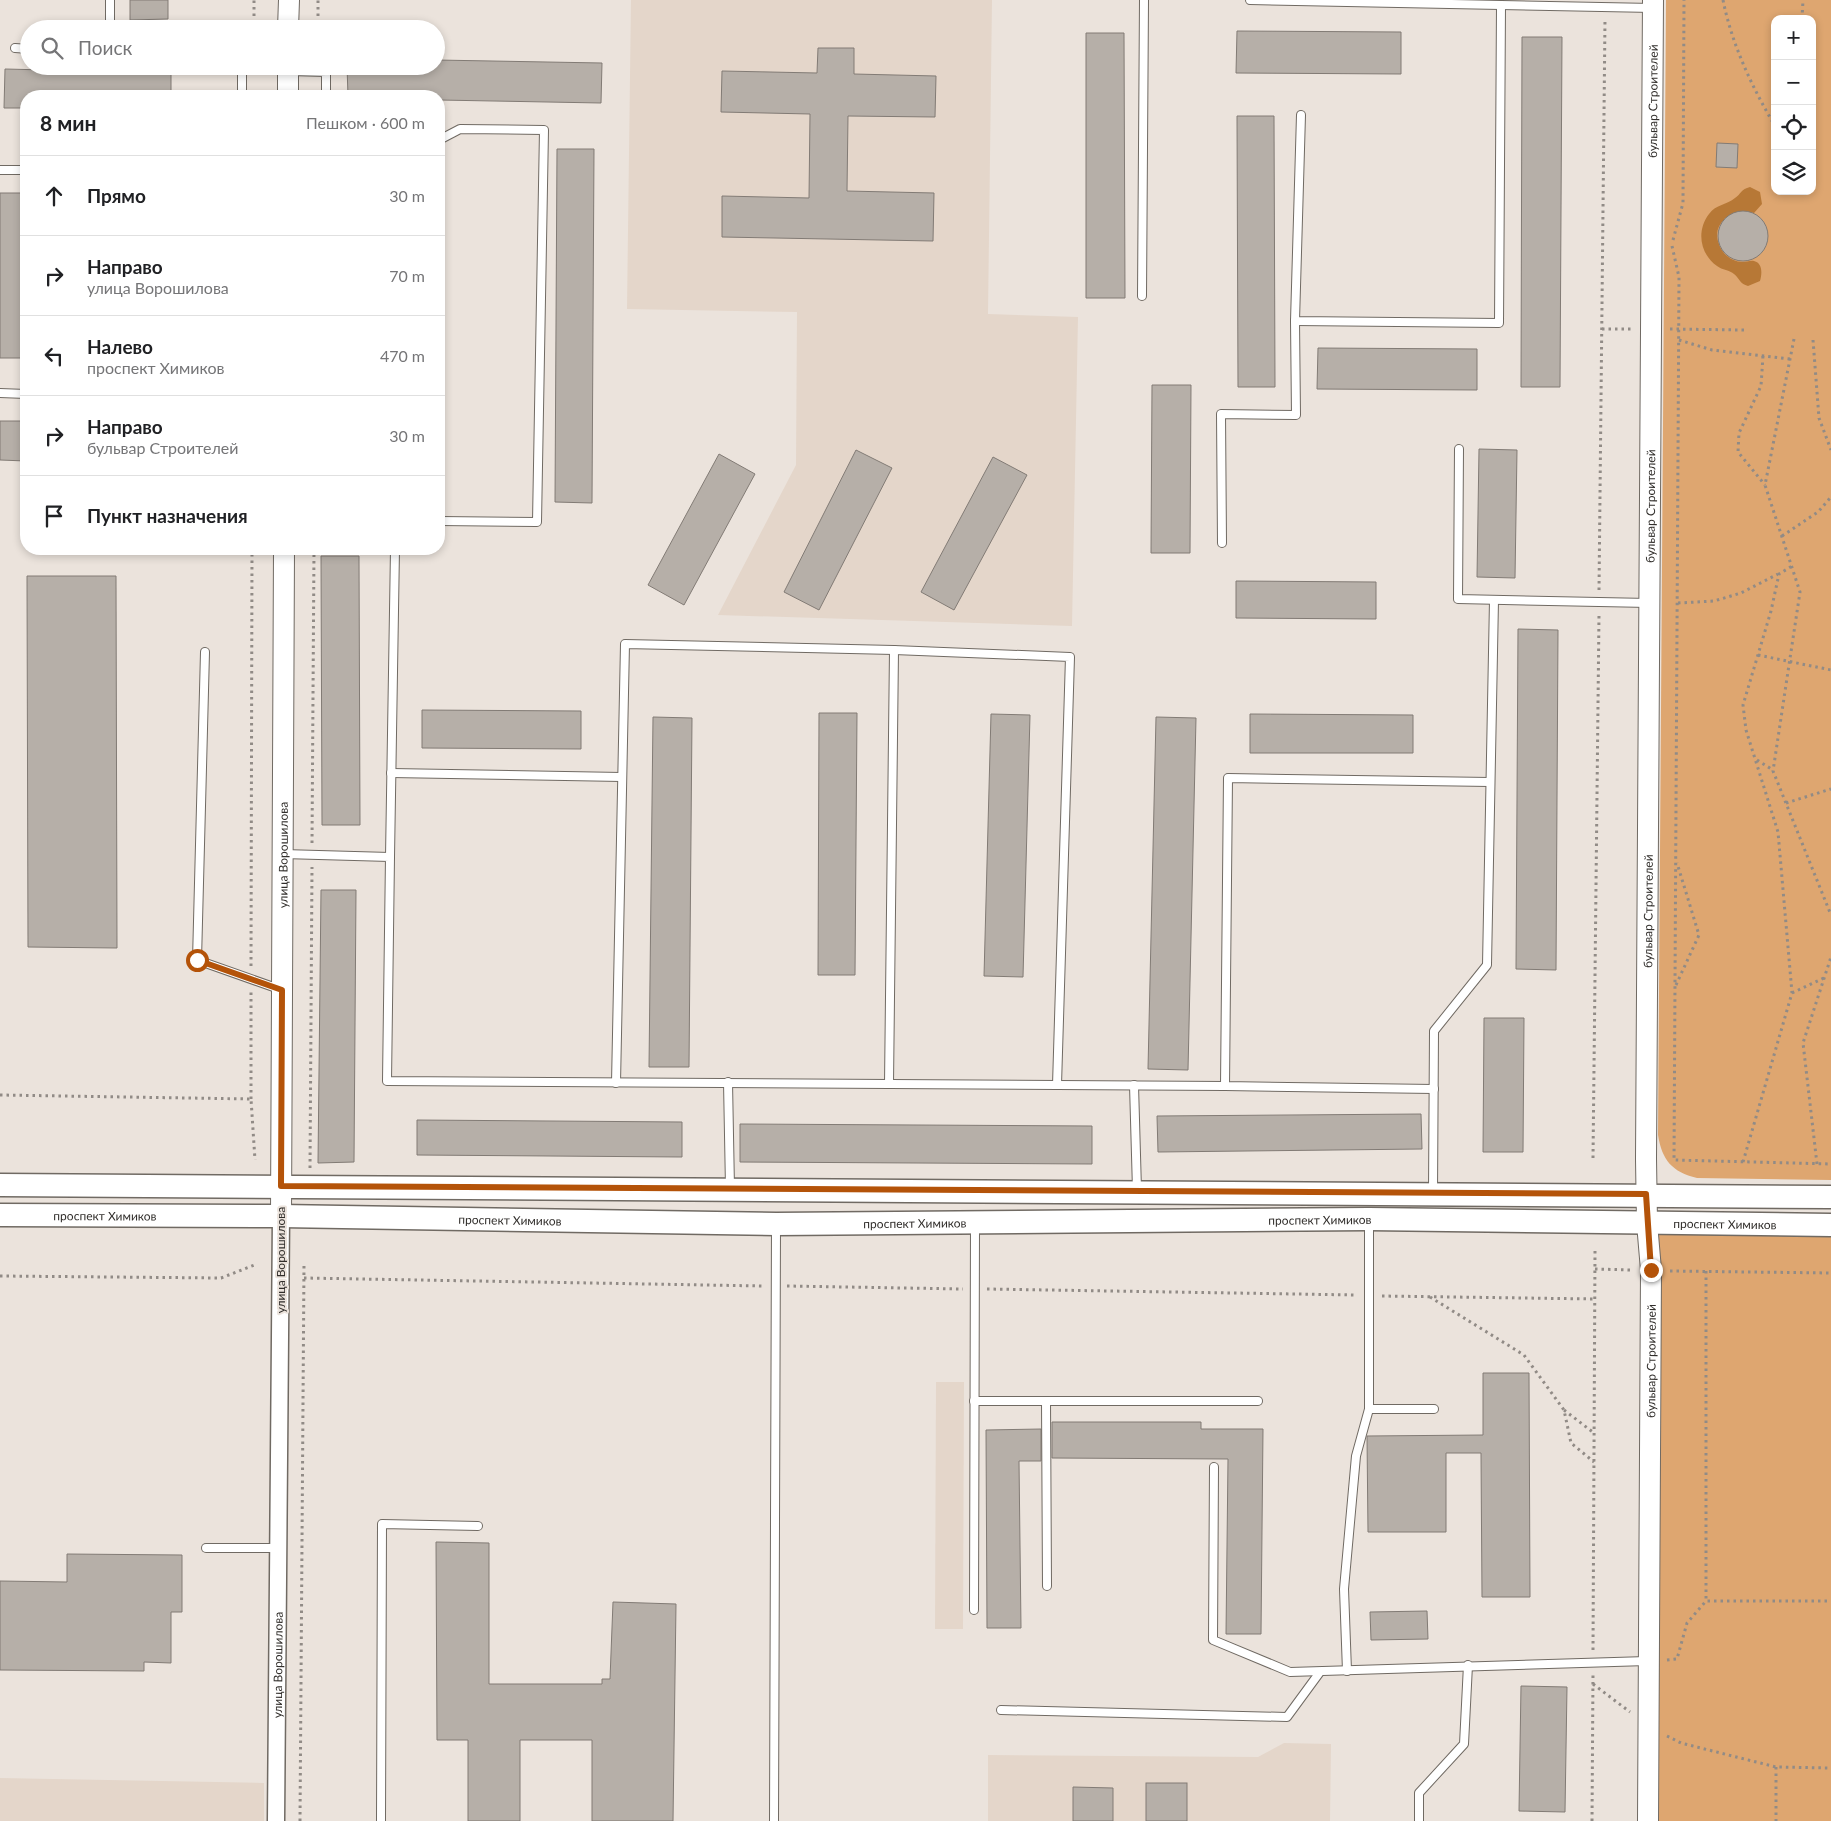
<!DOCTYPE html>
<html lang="ru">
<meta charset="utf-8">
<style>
:root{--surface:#fff;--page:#f6f6f6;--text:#202124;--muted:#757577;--line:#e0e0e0}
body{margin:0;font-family:Lato,sans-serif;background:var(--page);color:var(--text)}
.controls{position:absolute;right:15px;top:15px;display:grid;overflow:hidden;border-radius:10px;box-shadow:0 2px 8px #0003}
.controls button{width:45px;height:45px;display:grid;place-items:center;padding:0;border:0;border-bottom:1px solid var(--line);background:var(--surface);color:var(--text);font:25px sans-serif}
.stop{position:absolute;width:15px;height:15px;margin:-11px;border:4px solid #b45309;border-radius:50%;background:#fff}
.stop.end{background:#b45309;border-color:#fff;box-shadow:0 1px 5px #0008}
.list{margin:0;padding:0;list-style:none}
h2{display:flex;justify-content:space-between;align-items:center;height:65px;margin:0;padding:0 20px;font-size:21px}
h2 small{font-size:16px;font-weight:400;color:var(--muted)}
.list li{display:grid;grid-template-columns:32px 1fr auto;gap:15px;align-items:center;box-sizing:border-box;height:80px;padding:0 20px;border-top:1px solid var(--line)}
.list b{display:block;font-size:19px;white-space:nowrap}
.list p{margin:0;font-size:16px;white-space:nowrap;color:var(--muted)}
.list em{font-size:16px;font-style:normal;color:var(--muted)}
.icon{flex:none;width:28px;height:28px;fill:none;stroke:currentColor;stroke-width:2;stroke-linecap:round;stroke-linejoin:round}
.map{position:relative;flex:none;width:1831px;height:1821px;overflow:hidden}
.search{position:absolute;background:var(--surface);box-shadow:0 2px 8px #0003;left:20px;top:20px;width:425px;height:55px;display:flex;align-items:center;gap:12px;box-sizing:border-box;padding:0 18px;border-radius:28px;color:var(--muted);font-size:19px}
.panel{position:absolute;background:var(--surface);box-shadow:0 2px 8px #0003;left:20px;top:90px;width:425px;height:465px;border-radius:20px}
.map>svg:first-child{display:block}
.built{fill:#e4d6ca}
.green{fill:#dea670;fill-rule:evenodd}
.water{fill:#b77836}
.building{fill:#b6afa8;stroke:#827b75}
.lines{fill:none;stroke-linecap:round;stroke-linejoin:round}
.service-casing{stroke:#706a63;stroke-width:10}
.minor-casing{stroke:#706a63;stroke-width:19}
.tertiary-casing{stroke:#706a63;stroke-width:22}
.secondary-casing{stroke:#706a63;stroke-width:25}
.path{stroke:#918b86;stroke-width:3;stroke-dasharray:2.5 4;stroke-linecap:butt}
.service{stroke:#fff;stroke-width:8}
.minor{stroke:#fff;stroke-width:16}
.tertiary{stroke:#fff;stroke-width:20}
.secondary{stroke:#fff;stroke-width:22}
.route{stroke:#b45309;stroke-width:6}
.labels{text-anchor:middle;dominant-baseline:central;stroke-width:4;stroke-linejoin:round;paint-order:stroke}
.street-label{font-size:12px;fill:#312e2b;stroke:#ebe3dc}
</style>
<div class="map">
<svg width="1831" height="1821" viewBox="0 0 1831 1821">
<rect width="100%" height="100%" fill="#ebe3dc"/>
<g class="built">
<path d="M631,0h361l-4,314 90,3 -6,309 -354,-11 78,-150 1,-153 -170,-3z"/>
<path d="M936,1382h28l-1,247h-28z"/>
<path d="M1284,1743l47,1 -1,77h-342v-66l270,2z"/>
<path d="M0,1778l264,5v38h-264z"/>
</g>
<g class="green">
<path d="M1666,0h165v1180l-134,-2c-25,-6 -35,-18 -39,-43zM1775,19h37v172h-37z"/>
<path d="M1647,1223l184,2v596h-183z"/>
</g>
<path class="water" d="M1750,187l10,5 2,12 -8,9c-19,-7 -44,10 -35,31 3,10 13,18 24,18 3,0 8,-2 11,-1 9,2 8,13 6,20l-12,5c-8,-2 -8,-7 -14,-12 -4,-4 -12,-4 -17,-8 -17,-12 -21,-35 -8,-52 7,-10 18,-9 26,-16 6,-4 6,-9 15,-11z"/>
<g class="building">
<path d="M130,0h38v19l-38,1z"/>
<path d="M1237,31l164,1v42l-165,-1z"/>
<path d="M1086,33h38l1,265h-39z"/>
<path d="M1522,37h40l-2,350h-39z"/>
<path d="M818,48h36v26l82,2 -1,41 -87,-1 -1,75 87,2 -1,48 -211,-4v-41l87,2 1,-84 -89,-2 1,-41 95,2z"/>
<path d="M436,60l166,3 -1,40 -162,-3v-4h-91l-1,-30h89z"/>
<path d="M5,69l166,4v23h-145v12h-22z"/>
<path d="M1237,116h37l1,271h-37z"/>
<path d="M1717,143l21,1 -1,24 -21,-1z"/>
<path d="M557,149h37l-2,354 -37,-1z"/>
<rect x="0" y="193" width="26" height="165"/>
<circle cx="1743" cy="236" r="25"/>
<path d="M1318,348l159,1v41l-160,-1z"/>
<path d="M1152,385h39l-1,168h-39z"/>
<path d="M0,421h26v40l-26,-1z"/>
<path d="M1479,449l38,1 -2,128 -38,-1z"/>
<path d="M856,450l36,18 -73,142 -35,-18z"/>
<path d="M719,454l36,20 -71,131 -36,-20z"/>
<path d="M993,457l34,18 -73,135 -33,-18z"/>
<path d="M321,556h38l1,269h-38z"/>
<path d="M27,576h89l1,372 -89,-1z"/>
<path d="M1236,581l140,1v37l-140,-1z"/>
<path d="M1518,629l40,1 -2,340 -40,-1z"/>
<path d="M422,710l159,1v38l-159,-1z"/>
<path d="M819,713h38l-2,262h-37z"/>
<path d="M991,714l39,1 -7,262 -39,-1z"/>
<path d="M1250,714l163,1v38h-163z"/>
<path d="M653,717l39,1 -3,349h-40z"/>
<path d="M1156,717l40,1 -8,352 -40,-1z"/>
<path d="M321,890h35l-2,272 -36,1z"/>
<path d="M1484,1018h40l-1,134h-40z"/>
<path d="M1421,1114l1,35 -264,3 -1,-36z"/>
<path d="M417,1120l265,2v35l-265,-2z"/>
<path d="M740,1124l352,2v38l-352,-2z"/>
<path d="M1483,1373h46l1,224h-48l-1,-144h-35v79h-78l-1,-96 116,-1z"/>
<path d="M1052,1422h149v7h62l-2,205h-35l2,-175 -176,-1z"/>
<path d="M1041,1429v32h-22l2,167h-34l-1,-198z"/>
<path d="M436,1542l53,1v141h113v-5h8l3,-77 63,2 -3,217h-81v-81h-72v81h-52v-81h-31z"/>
<path d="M67,1554l115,1v57h-11v51l-27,-1v9l-144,-1v-89l67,1z"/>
<path d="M1427,1611l1,28 -57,1 -1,-28z"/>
<path d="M1521,1686l46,1 -2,125 -46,-1z"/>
<rect x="1146" y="1783" width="41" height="38"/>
<path d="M1073,1787l40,1v33h-40z"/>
</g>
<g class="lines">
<defs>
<g id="service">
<path d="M1250,0l403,8"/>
<path d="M110,29v-29"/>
<path d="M15,48l14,1"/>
<path d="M290,71l36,1v24"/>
<path d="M242,96v-30"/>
<path d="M1301,115l-6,206 204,2 2,-317"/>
<path d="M439,140l21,-11 84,1 -7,392 -98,-1"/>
<path d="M0,170h26"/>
<path d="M1142,296l2,-296"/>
<path d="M0,393l26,1"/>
<path d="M1459,449l-1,150 191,4"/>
<path d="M1222,543l-1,-129 75,1 -1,-94"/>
<path d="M205,652l-8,308 85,30"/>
<path d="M391,773l231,4"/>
<path d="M283,854l107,3 -3,224 838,5"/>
<path d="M390,857l5,-308"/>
<path d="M728,1082l2,106"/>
<path d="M616,1083l9,-439 269,6 176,7 -13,428"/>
<path d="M889,1084l5,-434"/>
<path d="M1134,1085l3,105"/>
<path d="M1434,1089l-209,-3 3,-308 262,4"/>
<path d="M1433,1192l1,-161 53,-66 7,-365"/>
<path d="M1369,1221v188h65"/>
<path d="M974,1401h284"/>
<path d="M1046,1401l1,185"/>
<path d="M1214,1467l-1,173 77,32 357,-11"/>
<path d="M206,1548h72"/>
<path d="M974,1610l1,-385"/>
<path d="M1347,1671l-3,-82 12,-133 13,-47"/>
<path d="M1001,1710l286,7 33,-45"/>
<path d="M381,1821l1,-297 96,2"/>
<path d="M774,1821l2,-595"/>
<path d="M1419,1821v-28l45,-49 4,-79"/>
</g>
<g id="minor">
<path id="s1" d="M276,1821l5,-605"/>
</g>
<g id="tertiary">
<path d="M288,29l1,-29"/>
<path d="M288,96v-30"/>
<path id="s2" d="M281,1216l3,-667"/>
<path id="s3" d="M1648,1821l3,-551 -4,-47 -1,-64 7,-1159"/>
</g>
<g id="secondary">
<path d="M0,1185l1831,12"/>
<path id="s4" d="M0,1215l281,1 495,8 593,-5 462,6"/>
</g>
</defs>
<use href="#service" class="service-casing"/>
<use href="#minor" class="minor-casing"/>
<use href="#tertiary" class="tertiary-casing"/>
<use href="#secondary" class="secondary-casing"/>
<g class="path">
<path d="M1723,0c9,45 29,87 52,126"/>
<path d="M1802,19l1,-19"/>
<path d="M254,29v-29"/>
<path d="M318,29v-29"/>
<path d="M1673,240l10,-37 1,-203"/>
<path d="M1672,246l7,31 -5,883 157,4"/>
<path d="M1602,329h32"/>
<path d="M1670,329l74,1"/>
<path d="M1794,339l-29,146 35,107 -27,179 58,144"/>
<path d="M1679,340l33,10 78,9"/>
<path d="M1813,340l6,78 12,32"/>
<path d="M1763,356l-2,30 -22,47 -1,19 27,33"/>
<path d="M1782,536l36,-24 13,-15"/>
<path d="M1599,590l6,-571"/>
<path d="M1678,603l36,-2 27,-8 37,-19"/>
<path d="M1758,655l73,15"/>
<path d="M1757,760l16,10"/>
<path d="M1786,803l45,-14"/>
<path d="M312,843l2,-294"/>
<path d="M251,966l1,-417"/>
<path d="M1676,985l23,-50 -22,-72"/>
<path d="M1792,993l32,-15"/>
<path d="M0,1095l251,4 4,61"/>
<path d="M251,1099v-107"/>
<path d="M1593,1158l6,-544"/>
<path d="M1743,1162l49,-169 -14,-161 -32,-102 -3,-25 28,-94 8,-37 13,-8"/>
<path d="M1817,1164l-14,-121 28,-86"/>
<path d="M310,1168l2,-301"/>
<path d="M1595,1269l37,1"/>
<path d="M1670,1271l161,2"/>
<path d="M1706,1271v330h125"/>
<path d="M0,1276l221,2 36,-14"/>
<path d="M304,1278l459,8"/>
<path d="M787,1286l176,3"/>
<path d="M987,1289l369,6"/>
<path d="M1382,1296l213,3"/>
<path d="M1430,1297l94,58 40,55 7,33 23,19"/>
<path d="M1564,1410l30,23"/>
<path d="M1593,1650l2,-399"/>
<path d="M1667,1660l10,-1 10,-36 19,-22"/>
<path d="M1593,1684l37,28"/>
<path d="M1667,1736l14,7 95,24 55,1"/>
<path d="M1776,1767v54"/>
<path d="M300,1821l4,-557"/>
<path d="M1592,1821l1,-147"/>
</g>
<use href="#service" class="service"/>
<use href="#minor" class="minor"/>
<use href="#tertiary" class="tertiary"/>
<use href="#secondary" class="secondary"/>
</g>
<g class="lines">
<path class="route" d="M197,960l85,30 -1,196 1365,8 5,76"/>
</g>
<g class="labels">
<g class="street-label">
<text stroke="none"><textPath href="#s3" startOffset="1720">бульвар Строителей</textPath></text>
<text stroke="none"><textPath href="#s3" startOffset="1315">бульвар Строителей</textPath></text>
<text stroke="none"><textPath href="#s2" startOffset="361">улица Ворошилова</textPath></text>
<text stroke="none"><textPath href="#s3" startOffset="910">бульвар Строителей</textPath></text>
<text stroke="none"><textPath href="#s4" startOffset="105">проспект Химиков</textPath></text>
<text stroke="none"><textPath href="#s4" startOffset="510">проспект Химиков</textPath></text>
<text stroke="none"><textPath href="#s4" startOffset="1320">проспект Химиков</textPath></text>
<text stroke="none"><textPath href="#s4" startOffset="915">проспект Химиков</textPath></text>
<text stroke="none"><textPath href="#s4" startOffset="1725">проспект Химиков</textPath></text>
<text transform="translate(280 1260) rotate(-90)">улица Ворошилова</text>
<text stroke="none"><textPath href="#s3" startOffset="460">бульвар Строителей</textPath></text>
<text stroke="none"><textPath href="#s1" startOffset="156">улица Ворошилова</textPath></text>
</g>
</g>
</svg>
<div class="controls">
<button>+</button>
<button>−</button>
<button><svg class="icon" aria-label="locate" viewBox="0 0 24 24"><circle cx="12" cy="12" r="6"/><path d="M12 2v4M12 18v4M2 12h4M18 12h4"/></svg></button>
<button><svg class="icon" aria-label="layers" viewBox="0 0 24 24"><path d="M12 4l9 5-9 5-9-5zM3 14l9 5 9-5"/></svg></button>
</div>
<div class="stop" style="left:197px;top:960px"></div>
<div class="stop end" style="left:1651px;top:1270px"></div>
<div class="search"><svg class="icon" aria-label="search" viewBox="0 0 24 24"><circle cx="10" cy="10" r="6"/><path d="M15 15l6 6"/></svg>Поиск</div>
<section class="panel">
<h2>8 мин<small>Пешком · 600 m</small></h2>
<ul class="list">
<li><svg class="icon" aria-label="ahead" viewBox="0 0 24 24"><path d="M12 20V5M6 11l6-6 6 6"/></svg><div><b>Прямо</b></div><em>30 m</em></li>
<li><svg class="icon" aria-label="right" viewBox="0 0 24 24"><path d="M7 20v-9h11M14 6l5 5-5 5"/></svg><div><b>Направо</b><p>улица Ворошилова</p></div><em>70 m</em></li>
<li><svg class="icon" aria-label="left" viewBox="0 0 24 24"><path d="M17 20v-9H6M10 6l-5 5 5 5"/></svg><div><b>Налево</b><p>проспект Химиков</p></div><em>470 m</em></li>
<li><svg class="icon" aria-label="right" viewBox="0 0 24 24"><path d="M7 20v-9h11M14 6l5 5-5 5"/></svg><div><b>Направо</b><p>бульвар Строителей</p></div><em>30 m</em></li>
<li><svg class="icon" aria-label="arrive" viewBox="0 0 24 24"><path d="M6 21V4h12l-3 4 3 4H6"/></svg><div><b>Пункт назначения</b></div></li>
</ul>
</section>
</div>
